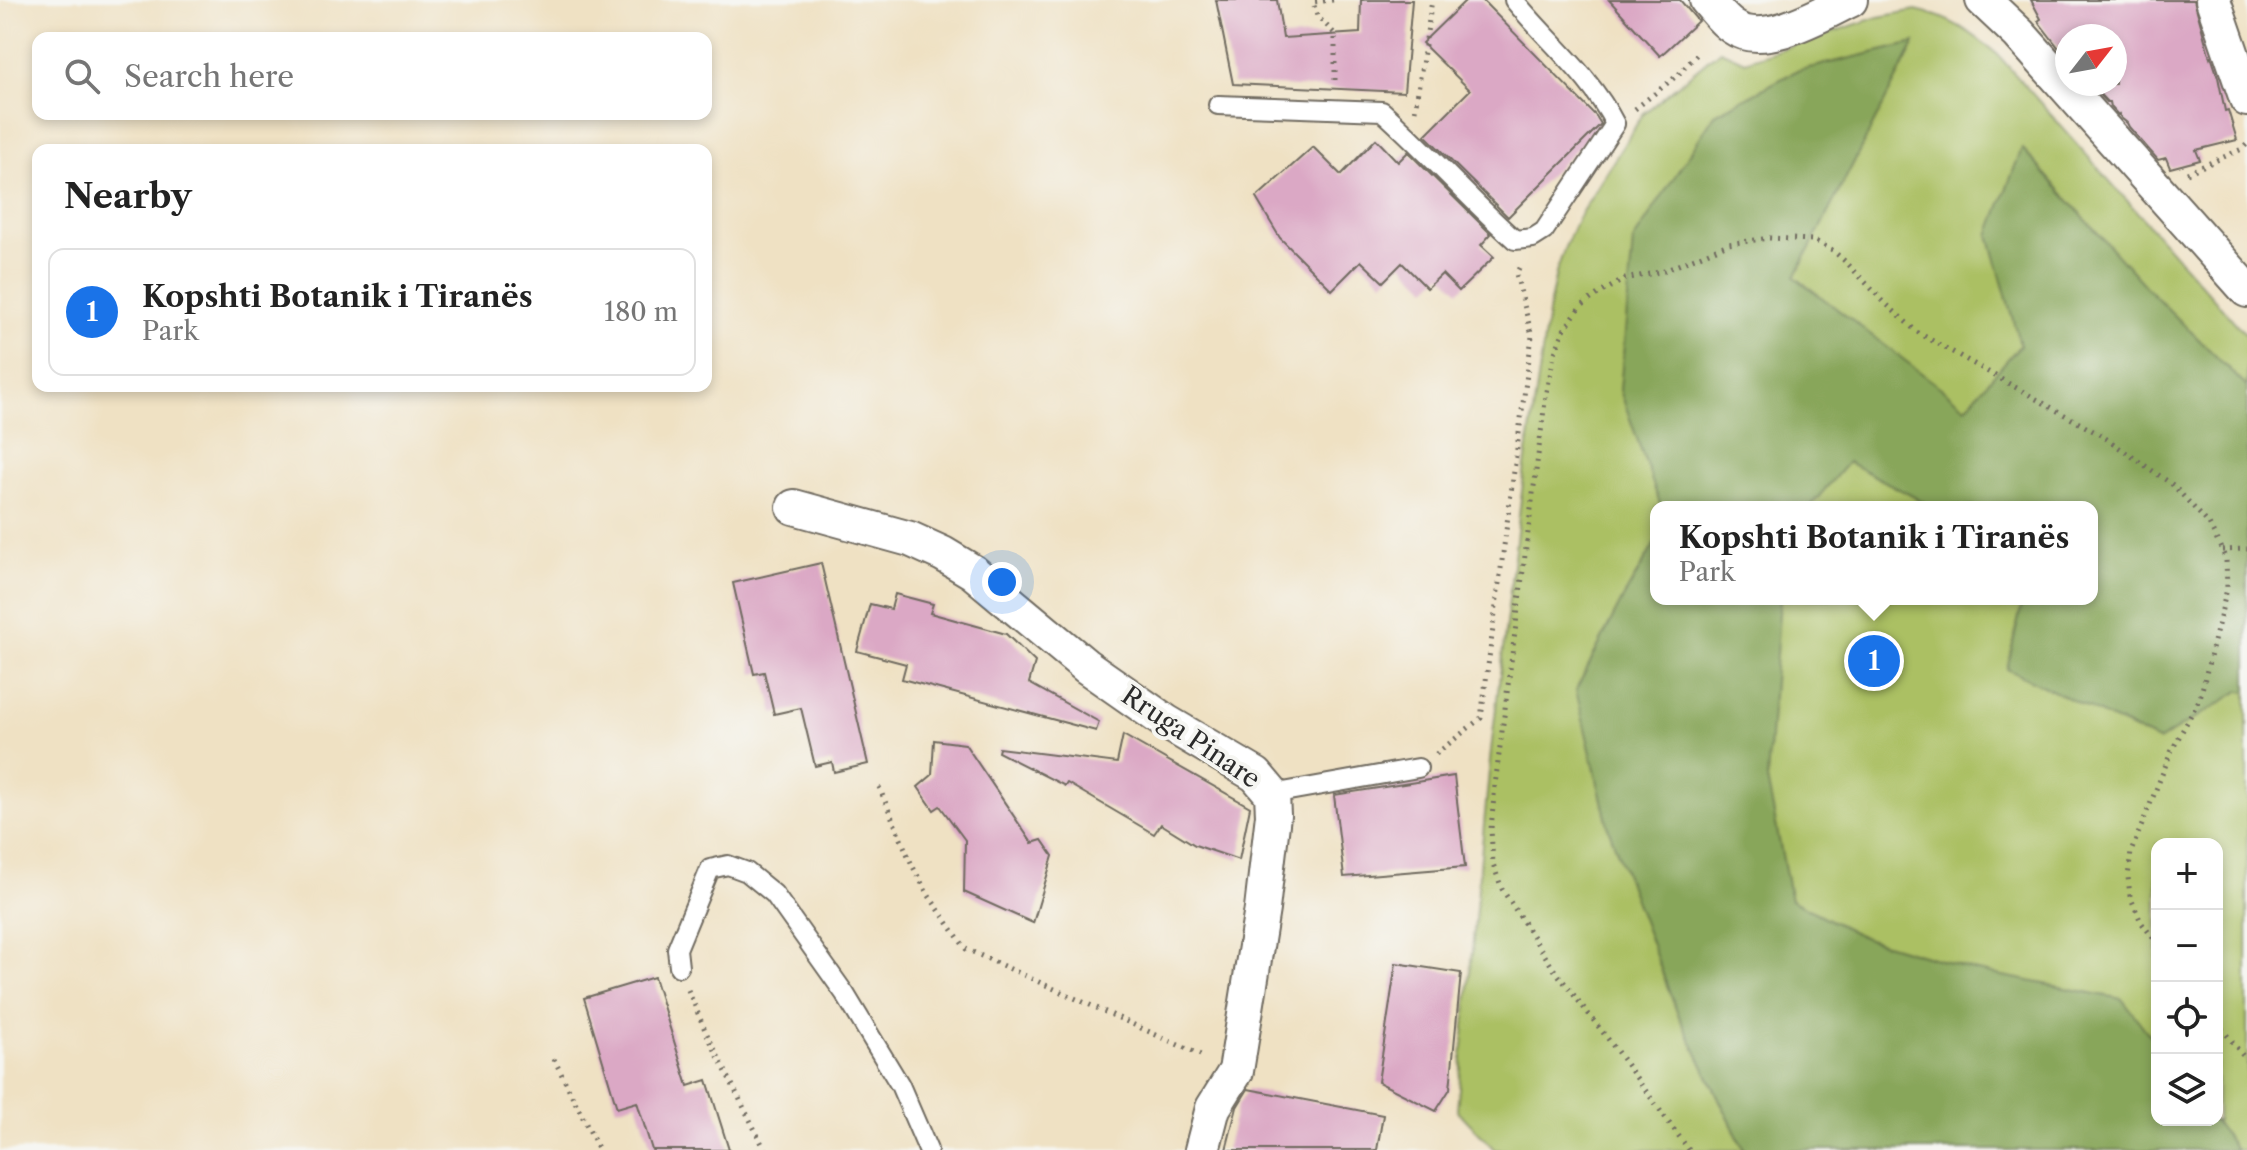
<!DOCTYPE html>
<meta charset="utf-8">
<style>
:root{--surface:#fff;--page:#f6f6f6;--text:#222;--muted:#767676;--line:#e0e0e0;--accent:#1a73e8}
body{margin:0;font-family:"Libre Caslon Text",serif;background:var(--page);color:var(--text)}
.controls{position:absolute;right:24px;bottom:24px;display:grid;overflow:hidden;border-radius:16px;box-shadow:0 4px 12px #0003}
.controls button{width:72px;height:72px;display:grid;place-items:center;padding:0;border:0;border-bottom:2px solid var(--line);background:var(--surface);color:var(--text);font:40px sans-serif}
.compass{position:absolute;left:2055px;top:24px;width:72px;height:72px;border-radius:50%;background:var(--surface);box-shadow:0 4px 12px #0003;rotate:59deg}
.you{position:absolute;left:1002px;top:582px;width:28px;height:28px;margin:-20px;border:6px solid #fff;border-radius:50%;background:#1a73e8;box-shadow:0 0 0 12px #1a73e833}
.badge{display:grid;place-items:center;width:52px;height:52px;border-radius:50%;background:var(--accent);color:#fff;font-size:26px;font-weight:700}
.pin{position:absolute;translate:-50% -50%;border:4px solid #fff;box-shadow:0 2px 8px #0006}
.popup{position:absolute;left:1650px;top:501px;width:448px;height:104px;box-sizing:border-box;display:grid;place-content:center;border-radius:16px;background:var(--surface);filter:drop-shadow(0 2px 6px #0005);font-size:26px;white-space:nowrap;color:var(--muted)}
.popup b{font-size:30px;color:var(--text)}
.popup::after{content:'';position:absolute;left:50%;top:100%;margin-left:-16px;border:16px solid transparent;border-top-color:var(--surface)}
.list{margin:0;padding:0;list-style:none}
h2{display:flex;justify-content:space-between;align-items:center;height:104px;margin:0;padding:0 32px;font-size:34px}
h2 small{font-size:26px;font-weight:400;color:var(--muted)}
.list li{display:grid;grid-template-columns:52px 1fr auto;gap:24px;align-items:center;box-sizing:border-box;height:128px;margin:0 16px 16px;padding:0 16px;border:2px solid var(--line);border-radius:16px}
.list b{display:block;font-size:30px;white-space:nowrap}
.list p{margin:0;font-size:26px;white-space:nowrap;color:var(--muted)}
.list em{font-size:26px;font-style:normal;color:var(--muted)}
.icon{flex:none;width:44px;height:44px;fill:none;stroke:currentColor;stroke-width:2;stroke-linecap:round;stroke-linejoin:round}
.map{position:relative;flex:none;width:2247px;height:1150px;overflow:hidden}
.search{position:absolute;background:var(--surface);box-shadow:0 4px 12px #0003;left:32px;top:32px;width:680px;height:88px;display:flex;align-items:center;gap:20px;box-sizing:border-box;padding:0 28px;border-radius:16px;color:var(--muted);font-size:30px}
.panel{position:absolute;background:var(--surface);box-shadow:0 4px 12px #0003;left:32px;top:144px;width:680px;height:248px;border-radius:16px}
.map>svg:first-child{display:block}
.green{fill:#abc064;stroke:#6b7648;stroke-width:2;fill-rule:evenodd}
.forest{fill:#88a65a;stroke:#5a6842;stroke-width:2}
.building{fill:#dba8c5}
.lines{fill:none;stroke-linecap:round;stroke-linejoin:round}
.service-casing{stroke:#706b60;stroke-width:22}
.minor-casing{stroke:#706b60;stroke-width:38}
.path{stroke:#706b60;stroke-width:5;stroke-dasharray:2 6;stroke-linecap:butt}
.service{stroke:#fff;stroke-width:18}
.minor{stroke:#fff;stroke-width:34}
.labels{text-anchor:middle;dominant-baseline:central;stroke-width:8;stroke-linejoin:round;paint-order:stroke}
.street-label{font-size:26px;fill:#2b2b2b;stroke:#f6f6f2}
</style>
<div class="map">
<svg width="2247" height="1150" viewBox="0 0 2247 1150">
<rect width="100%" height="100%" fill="#f6f6f2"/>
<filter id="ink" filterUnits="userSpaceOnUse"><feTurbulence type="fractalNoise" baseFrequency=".0125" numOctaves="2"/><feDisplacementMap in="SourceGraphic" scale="16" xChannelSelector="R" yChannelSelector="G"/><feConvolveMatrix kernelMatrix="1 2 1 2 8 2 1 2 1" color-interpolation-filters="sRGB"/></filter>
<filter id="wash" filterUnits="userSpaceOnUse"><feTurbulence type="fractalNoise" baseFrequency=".006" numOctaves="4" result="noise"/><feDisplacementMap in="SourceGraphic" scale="32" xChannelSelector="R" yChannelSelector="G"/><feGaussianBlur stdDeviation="1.8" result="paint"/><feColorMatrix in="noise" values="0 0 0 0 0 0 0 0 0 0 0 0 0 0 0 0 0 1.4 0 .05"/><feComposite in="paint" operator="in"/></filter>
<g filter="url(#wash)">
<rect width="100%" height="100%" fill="#efe1c3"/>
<path class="green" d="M1916,10c33,7 57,23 82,45l249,281v814h-752l-38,-40 34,-360 21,-177 13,-107 23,-153 8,-40 9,-26 13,-29 65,-104 77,-64 25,11 133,-44zM1656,507h436v92h-436zM2157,844h60v276h-60z"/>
<g class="forest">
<path d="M1915,43l-120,234 171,130 54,-62 -31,-110 33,-87 124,139 101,100v304h-7l-82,50 -151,-72 16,-70h69v-92h-159l-85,-45 -38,45h-149l-41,-117 13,-149 82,-127 81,-43z"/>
<path d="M1656,542v57h124l-13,180 24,121 74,38 112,33 145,28 35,46v75h57l22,30h-492l-67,-138 -68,-182 -33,-140 47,-92z"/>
</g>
<g id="blocks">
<g class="building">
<path d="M1216,0h61l6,38 77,-5 1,-33h51l-8,92 -171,-8z"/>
<path d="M1466,0h16l114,116 5,8 -93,93 -83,-82 45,-45 -48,-47z"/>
<path d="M1609,0h71l18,21 -38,35z"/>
<path d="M2031,0h163l16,58 1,-2 7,21 7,34 3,-1 9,30 -41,10 4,10 -30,8 -4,-10 -8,2 -29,-33 -2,-4 -6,-5 -2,-4 -1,1 -7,-8 -1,-5h-3l-17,-18h25v-48h-48v20h-2l-27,-35 3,-2z"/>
<path d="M1376,139l22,23 10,-10 83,82 -10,11 13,12 -35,34 -17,-17 -15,14 -25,-25 -19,19 -22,-21 -29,29 -52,-52 -24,-40 57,-51 28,28z"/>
<path d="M821,563l47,201 -34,8 -2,-10 -17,4 -14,-58 -27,6 -10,-42 -10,2 -21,-91z"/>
<path d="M895,594l38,10 -3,9 76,21 29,28 -6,21 70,39 -3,9 -194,-52 4,-15 -49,-13 13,-47 21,5z"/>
<path d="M1123,735l127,72 -11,53 -44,-15 -34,-21 -7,10 -87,-51 -2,3 -67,-34 1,-4 118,15z"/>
<path d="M934,740l31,4 67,99 10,-3 11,16 -20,67 -69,-31 1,-52 -25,-34 -6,4 -16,-23 14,-12z"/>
<path d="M1454,776l11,91 -121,10 -10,-82z"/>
<path d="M1396,963l65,10 -11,116 -14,22 -58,-29z"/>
<path d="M654,977l34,109 19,-6 22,70h-77l-15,-48 -20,6 -33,-110z"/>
<path d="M1248,1089l135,26 -6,35h-151l11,-43z"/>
</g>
</g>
</g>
<g filter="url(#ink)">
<use href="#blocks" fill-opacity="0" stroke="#706b60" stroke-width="2"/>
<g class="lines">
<defs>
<g id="service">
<path d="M1218,105l164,6c46,41 87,88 133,129l18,-2 11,-7 71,-107c-24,-48 -68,-83 -101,-124"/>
<path d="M1272,794l146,-26"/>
<path d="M679,967l-2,-18 33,-80 18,-4 19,7 27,22 71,100 55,91 28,65"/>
</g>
<g id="minor">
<path d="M1707,0c8,9 16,21 26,27 30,22 88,-13 117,-27"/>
<path d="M1983,0l36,34 228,256"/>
<path d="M2213,0l34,99"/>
<path d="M794,507l116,32 33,15 30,18 113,94 80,56 90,53 16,19 1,21 -11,94 -26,162 -23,37 -11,42"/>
</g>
</defs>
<use href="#service" class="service-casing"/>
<use href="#minor" class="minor-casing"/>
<g class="path">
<path d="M1333,0l-20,2 4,14 18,18v50"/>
<path d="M1635,109l44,-35 18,-20"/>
<path d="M1415,110l17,-110"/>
<path d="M2187,173l55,-24 5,-5"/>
<path d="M2222,550l25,-1"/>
<path d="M1436,754l45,-36 51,-382 -16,-62 5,-10"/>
<path d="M879,787l33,78 15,28 39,56 239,108"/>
<path d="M688,990l17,40 60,120"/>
<path d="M2217,1022l30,39"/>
<path d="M554,1059l45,91"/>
<path d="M1689,1150l-81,-111 -55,-71 -51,-79 -9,-25 -2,-35 4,-44 50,-383 9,-47 10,-25 16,-23 18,-13 27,-15 39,-8 64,-27 41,-6 44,2 18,9 16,14 38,40 32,29 187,105 69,48 36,39 17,35 1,30 -27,109 -29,54 -40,100 -3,25 2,19 11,26 16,21"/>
</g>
<use href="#service" class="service"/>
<use href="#minor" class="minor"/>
</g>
</g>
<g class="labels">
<g class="street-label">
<text transform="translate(1191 737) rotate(34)">Rruga Pinare</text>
</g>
</g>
</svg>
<div class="controls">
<button>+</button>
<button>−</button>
<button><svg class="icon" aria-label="locate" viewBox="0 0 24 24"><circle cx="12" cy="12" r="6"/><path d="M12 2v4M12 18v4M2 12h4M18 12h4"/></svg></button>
<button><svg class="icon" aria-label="layers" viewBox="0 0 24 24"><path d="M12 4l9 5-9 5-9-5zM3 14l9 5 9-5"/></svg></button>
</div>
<svg class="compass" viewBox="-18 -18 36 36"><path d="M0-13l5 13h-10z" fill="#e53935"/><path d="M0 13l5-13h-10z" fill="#767676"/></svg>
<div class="you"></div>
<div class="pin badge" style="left:1874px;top:661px">1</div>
<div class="popup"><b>Kopshti Botanik i Tiranës</b>Park</div>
<div class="search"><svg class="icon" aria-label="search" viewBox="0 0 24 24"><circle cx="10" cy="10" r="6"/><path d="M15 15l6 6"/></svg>Search here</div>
<section class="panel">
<h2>Nearby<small></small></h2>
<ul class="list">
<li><span class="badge">1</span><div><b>Kopshti Botanik i Tiranës</b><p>Park</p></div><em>180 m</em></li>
</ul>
</section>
</div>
